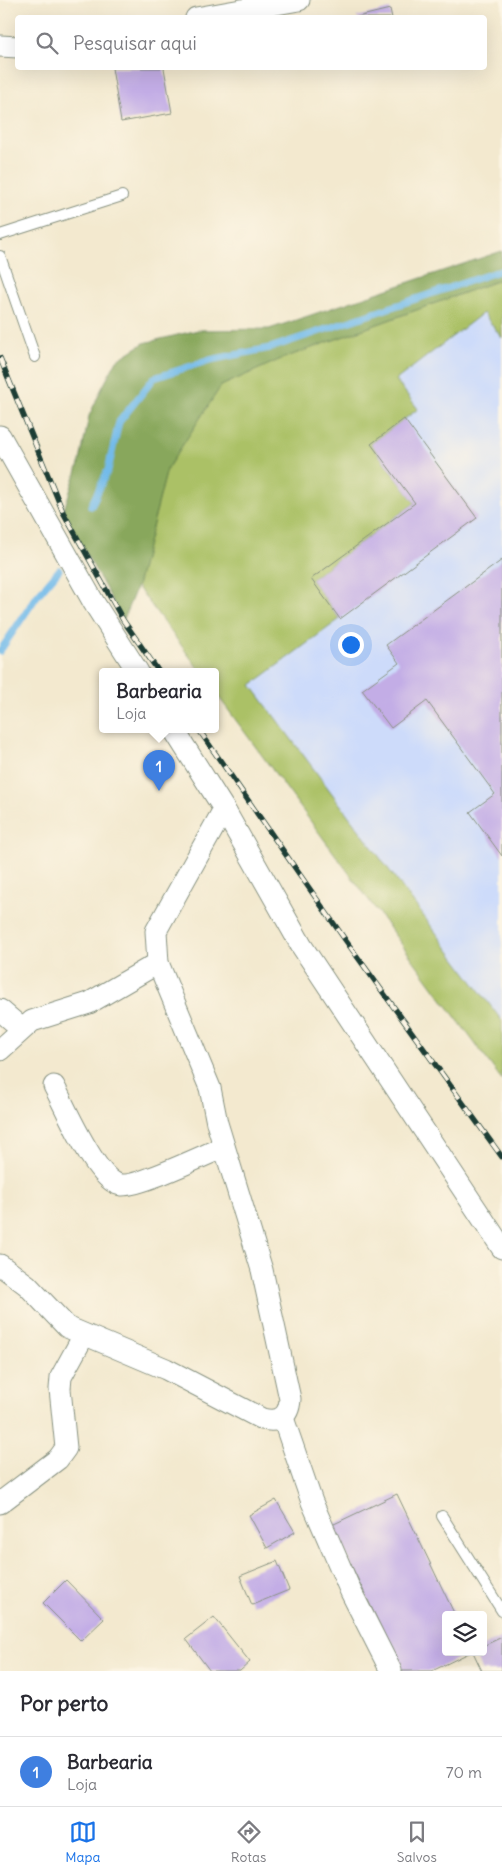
<!DOCTYPE html>
<html lang="pt">
<style>
:root{--surface:#fff;--page:#f7f7f7;--text:#2b2b33;--muted:#7c7c81;--line:#e1e1e2;--accent:#1a73e8}
body{margin:0;font-family:Delius,sans-serif;background:var(--page);color:var(--text)}
.controls{position:absolute;right:15px;bottom:15px;display:grid;overflow:hidden;border-radius:5px;box-shadow:0 5px 20px #0002}
.controls button{width:45px;height:45px;display:grid;place-items:center;padding:0;border:0;border-bottom:1px solid var(--line);background:var(--surface);color:var(--text);font:25px sans-serif}
.you{position:absolute;left:350px;top:644px;width:18px;height:18px;margin:-12px;border:4px solid #fff;border-radius:50%;background:#1a73e8;box-shadow:0 0 0 8px #1a73e833}
.badge{display:grid;place-items:center;width:32px;height:32px;border-radius:50%;background:var(--accent);color:#fff;font-size:16px;font-weight:700}
.pin{position:absolute;translate:-50% -41px;filter:drop-shadow(0 1px 2px #0008)}
.pin::after{content:'';position:absolute;top:26px;width:18px;height:15px;background:inherit;clip-path:polygon(0 0,100% 0,50% 100%)}
.popup{position:absolute;left:99px;top:668px;width:120px;height:65px;box-sizing:border-box;display:grid;place-content:center;border-radius:5px;background:var(--surface);filter:drop-shadow(0 1px 4px #0005);font-size:16px;white-space:nowrap;color:var(--muted)}
.popup b{font-size:19px;color:var(--text)}
.popup::after{content:'';position:absolute;left:50%;top:100%;margin-left:-10px;border:10px solid transparent;border-top-color:var(--surface)}
.list{margin:0;padding:0;list-style:none}
h2{display:flex;justify-content:space-between;align-items:center;height:65px;margin:0;padding:0 20px;font-size:21px}
h2 small{font-size:16px;font-weight:400;color:var(--muted)}
.list li{display:grid;grid-template-columns:32px 1fr auto;gap:15px;align-items:center;box-sizing:border-box;height:70px;padding:0 20px;border-top:1px solid var(--line)}
.list b{display:block;font-size:19px;white-space:nowrap}
.list p{margin:0;font-size:16px;white-space:nowrap;color:var(--muted)}
.list em{font-size:16px;font-style:normal;color:var(--muted)}
.icon{flex:none;width:28px;height:28px;fill:none;stroke:currentColor;stroke-width:2;stroke-linecap:round;stroke-linejoin:round}
.map{position:relative;flex:none;width:502px;height:1671px;overflow:hidden}
.search{position:absolute;background:var(--surface);box-shadow:0 5px 20px #0002;left:15px;right:15px;top:15px;height:55px;display:flex;align-items:center;gap:12px;box-sizing:border-box;padding:0 18px;border-radius:5px;color:var(--muted);font-size:19px}
.sheet{height:135px;background:var(--surface)}
nav{display:flex;justify-content:space-around;align-items:center;box-sizing:border-box;height:70px;border-top:1px solid var(--line);background:var(--surface);font-size:14px;color:var(--muted)}
nav a{display:grid;justify-items:center;gap:2px}
nav .on{color:var(--accent)}
.map>svg:first-child{display:block}
.built{fill:#cddbfa}
.green{fill:#abc166;stroke:#657f4d}
.forest{fill:#88a75b;stroke:#547248}
.lines{fill:none;stroke-linecap:round;stroke-linejoin:round}
.stream{stroke:#73bbea;stroke-width:7}
.building{fill:#c3ade6}
.lane-casing{stroke:#899382;stroke-width:12}
.street-casing{stroke:#899382;stroke-width:23}
.lane{stroke:#fff;stroke-width:10}
.street{stroke:#fff;stroke-width:21}
.rail-casing{stroke:#1f3d34;stroke-width:5.5}
.rail{stroke:#fcf5e5;stroke-width:4;stroke-dasharray:11;stroke-linecap:butt}
</style>
<div class="map">
<svg width="502" height="1671" viewBox="0 0 502 1671">
<rect width="100%" height="100%" fill="#fcf5e5"/>
<filter id="ink" filterUnits="userSpaceOnUse"><feTurbulence type="fractalNoise" baseFrequency=".02" numOctaves="2"/><feDisplacementMap in="SourceGraphic" scale="10" xChannelSelector="R" yChannelSelector="G"/><feConvolveMatrix kernelMatrix="1 2 1 2 8 2 1 2 1" color-interpolation-filters="sRGB"/></filter>
<filter id="wash" filterUnits="userSpaceOnUse"><feTurbulence type="fractalNoise" baseFrequency=".0096" numOctaves="4" result="noise"/><feDisplacementMap in="SourceGraphic" scale="20" xChannelSelector="R" yChannelSelector="G"/><feGaussianBlur stdDeviation="1.12" result="paint"/><feColorMatrix in="noise" values="0 0 0 0 0 0 0 0 0 0 0 0 0 0 0 0 0 1.4 0 .05"/><feComposite in="paint" operator="in"/></filter>
<g filter="url(#wash)">
<rect width="100%" height="100%" fill="#f3e9cf"/>
<path class="built" d="M502,279v801l-287,-388v-20h-14l-64,-86z"/>
<path class="green" d="M502,279v59l-19,-25 -87,67 22,29 -47,35 44,59 -104,76 29,40 -89,66 251,336v59l-287,-388v-20h-14l-64,-86 30,-117 54,-83 60,-27z"/>
<path class="forest" d="M502,251v28l-221,80 -60,27 -54,83 -30,117 -14,34 -60,-108 17,-51 9,-45 13,-28 15,-28 27,-17 54,-13 71,-1z"/>
<g class="lines">
<g class="stream">
<path d="M91,506l17,-36 11,-48 35,-44 56,-18 60,-12 232,-78"/>
<path d="M0,651l37,-55 22,-26"/>
</g>
</g>
<g id="blocks">
<g class="building">
<path d="M390,9l2,9h-35v-1z"/>
<path d="M112,68h52l8,45 -51,9z"/>
<path d="M404,419l73,99 -137,101 -29,-40 104,-76 -44,-59z"/>
<path d="M502,560v296l-32,-44 25,-18 -68,-93 -36,27 -29,-38 37,-27 -13,-18z"/>
<path d="M397,1494l58,121h-9v37h25l-39,19h-30l-70,-146z"/>
<path d="M276,1500l19,32 -28,16 -18,-33z"/>
<path d="M277,1561l12,29 -37,15 -12,-29z"/>
<path d="M66,1580l38,39 -23,22 -38,-38z"/>
<path d="M214,1617l36,45 -10,9h-30l-24,-32z"/>
<path d="M502,1637v34h-20l-9,-19h10v-6z"/>
</g>
</g>
</g>
<g filter="url(#ink)">
<use href="#blocks" fill-opacity="0" stroke="#899382" stroke-width="1"/>
<g class="lines">
<defs>
<g id="lane">
<path d="M0,235l122,-39"/>
<path d="M0,256l35,101"/>
<path d="M442,1516l60,95"/>
</g>
<g id="street">
<path d="M196,18l103,-18"/>
<path d="M0,46l18,1"/>
<path d="M0,436l94,167 44,69"/>
<path d="M174,730l50,79 77,136 201,303"/>
<path d="M0,1010l21,18"/>
<path d="M0,1050l32,-29 57,-18 69,-40"/>
<path d="M54,1086c12,22 42,95 67,99 18,2 83,-30 103,-38"/>
<path d="M0,1265l27,20 40,42 99,42 96,50c17,4 27,-2 28,-20l-28,-129 -45,-147 -7,-35 -52,-125 -2,-32 68,-122"/>
<path d="M283,1418l29,84 39,90 40,79"/>
<path d="M0,1503l58,-44 8,-11 -6,-59 1,-12 23,-42"/>
</g>
</defs>
<use href="#lane" class="lane-casing"/>
<use href="#street" class="street-casing"/>
<use href="#lane" class="lane"/>
<use href="#street" class="street"/>
<defs>
<g id="rail">
<path d="M0,358l63,154 60,108 36,52"/>
<path d="M199,730l147,211 156,216"/>
</g>
</defs>
<use href="#rail" class="rail-casing"/>
<use href="#rail" class="rail"/>
</g>
</g>
</svg>
<div class="controls">
<button><svg class="icon" aria-label="layers" viewBox="0 0 24 24"><path d="M12 4l9 5-9 5-9-5zM3 14l9 5 9-5"/></svg></button>
</div>
<div class="you"></div>
<div class="pin badge" style="left:159px;top:791px;background:#3f7fe0">1</div>
<div class="popup"><b>Barbearia</b>Loja</div>
<div class="search"><svg class="icon" aria-label="search" viewBox="0 0 24 24"><circle cx="10" cy="10" r="6"/><path d="M15 15l6 6"/></svg>Pesquisar aqui</div>
</div>
<section class="sheet">
<h2>Por perto<small></small></h2>
<ul class="list">
<li><span class="badge" style="background:#3f7fe0">1</span><div><b>Barbearia</b><p>Loja</p></div><em>70 m</em></li>
</ul>
</section>
<nav>
<a class="on"><svg class="icon" aria-label="map" viewBox="0 0 24 24"><path d="M3 6l6-2 6 2 6-2v14l-6 2-6-2-6 2zM9 4v14M15 6v14"/></svg>Mapa</a>
<a><svg class="icon" aria-label="directions" viewBox="0 0 24 24"><path d="M12 3l9 9-9 9-9-9zM9 14v-3h6M13 9l2 2-2 2"/></svg>Rotas</a>
<a><svg class="icon" aria-label="saved" viewBox="0 0 24 24"><path d="M7 4h10v16l-5-4-5 4z"/></svg>Salvos</a>
</nav>
